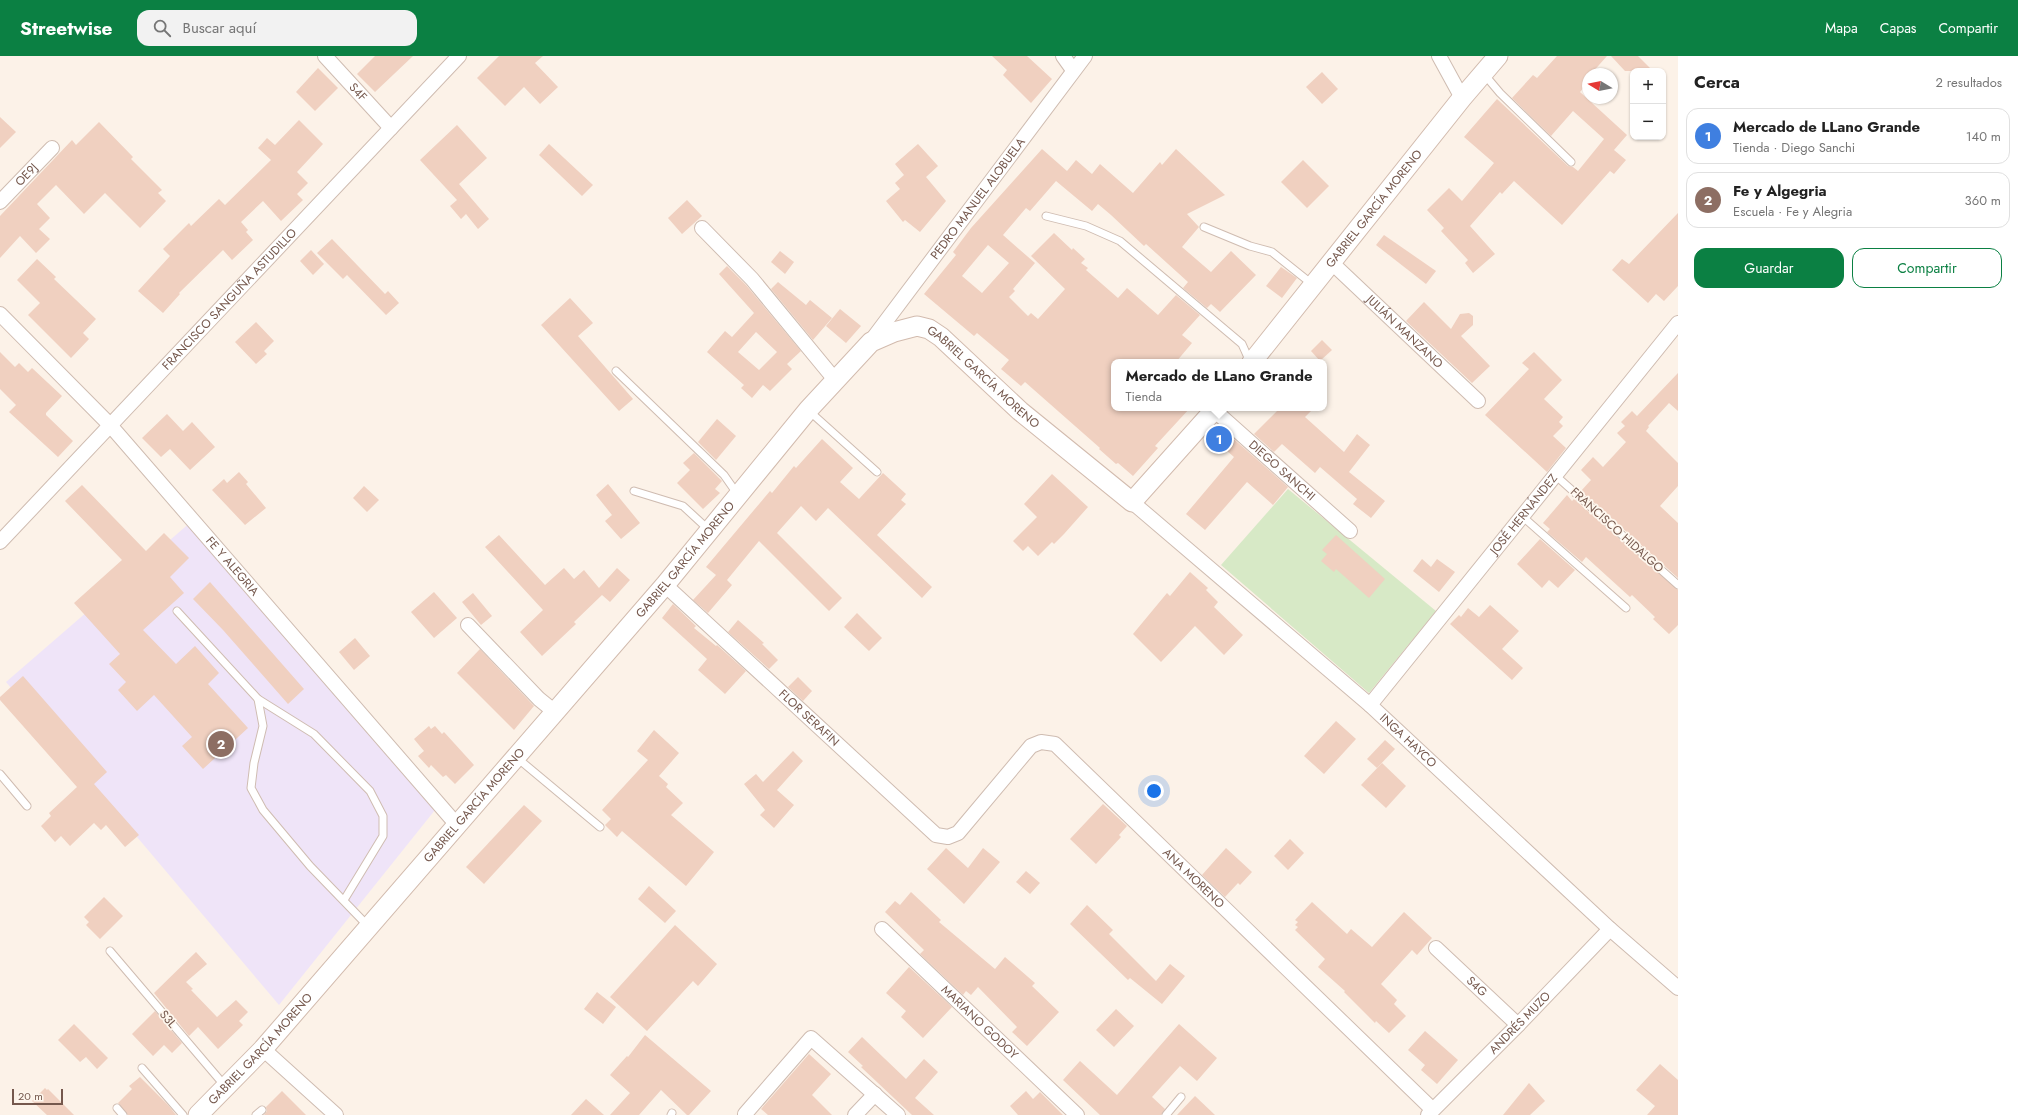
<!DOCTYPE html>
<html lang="es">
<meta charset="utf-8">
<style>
:root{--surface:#fff;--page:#f2f2f2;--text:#222;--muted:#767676;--line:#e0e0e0;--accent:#0b8043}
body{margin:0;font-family:Jost,sans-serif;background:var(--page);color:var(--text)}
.controls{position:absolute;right:12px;top:12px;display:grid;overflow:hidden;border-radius:8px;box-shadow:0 1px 3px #0004}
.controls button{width:36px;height:36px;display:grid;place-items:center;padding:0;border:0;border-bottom:1px solid var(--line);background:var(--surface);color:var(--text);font:20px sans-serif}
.compass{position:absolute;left:1582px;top:12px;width:36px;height:36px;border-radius:50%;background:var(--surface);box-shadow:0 1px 3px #0004;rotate:280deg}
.scale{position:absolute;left:12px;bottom:10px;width:51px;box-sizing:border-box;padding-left:4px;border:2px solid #75584d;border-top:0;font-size:11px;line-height:14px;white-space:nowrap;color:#75584d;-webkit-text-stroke:3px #fef7ee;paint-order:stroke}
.you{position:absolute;left:1154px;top:735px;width:14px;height:14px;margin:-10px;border:3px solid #fff;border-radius:50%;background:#1a73e8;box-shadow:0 0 0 6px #1a73e833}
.badge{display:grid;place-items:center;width:26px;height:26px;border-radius:50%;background:var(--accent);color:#fff;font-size:13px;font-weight:700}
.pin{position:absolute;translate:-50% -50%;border:2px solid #fff;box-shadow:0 1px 4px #0006}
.popup{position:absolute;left:1111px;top:303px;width:216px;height:52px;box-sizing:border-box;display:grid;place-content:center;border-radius:8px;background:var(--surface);filter:drop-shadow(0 1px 3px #0005);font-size:13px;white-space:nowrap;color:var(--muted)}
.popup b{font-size:15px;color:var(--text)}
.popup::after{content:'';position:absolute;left:50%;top:100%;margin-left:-8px;border:8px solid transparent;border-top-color:var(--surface)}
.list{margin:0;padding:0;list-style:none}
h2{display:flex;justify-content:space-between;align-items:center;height:52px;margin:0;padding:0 16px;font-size:17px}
h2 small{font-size:13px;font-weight:400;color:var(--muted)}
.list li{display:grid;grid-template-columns:26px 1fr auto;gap:12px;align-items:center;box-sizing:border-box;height:56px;margin:0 8px 8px;padding:0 8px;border:1px solid var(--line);border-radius:12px}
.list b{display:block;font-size:15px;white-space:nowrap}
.list p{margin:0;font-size:13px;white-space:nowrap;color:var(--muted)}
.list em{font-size:13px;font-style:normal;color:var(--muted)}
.actions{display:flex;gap:8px;padding:12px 16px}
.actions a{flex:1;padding:9px 0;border:1px solid var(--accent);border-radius:12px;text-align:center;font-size:14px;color:var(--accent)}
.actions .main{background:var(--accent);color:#fff}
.icon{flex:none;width:22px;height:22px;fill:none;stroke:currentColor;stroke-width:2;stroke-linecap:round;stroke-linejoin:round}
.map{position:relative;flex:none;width:1678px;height:1059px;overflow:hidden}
header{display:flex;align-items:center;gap:24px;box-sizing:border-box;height:56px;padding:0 20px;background:var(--accent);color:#fff}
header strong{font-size:19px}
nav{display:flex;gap:22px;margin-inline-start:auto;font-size:14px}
.search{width:280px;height:36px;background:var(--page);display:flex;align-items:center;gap:10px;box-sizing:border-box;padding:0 14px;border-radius:12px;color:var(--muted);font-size:15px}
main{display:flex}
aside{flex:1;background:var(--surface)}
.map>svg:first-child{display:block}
.education{fill:#efe4f8}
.green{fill:#d7e9c6}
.building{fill:#f0d0c0;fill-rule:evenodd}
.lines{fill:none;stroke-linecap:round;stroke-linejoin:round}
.lane-casing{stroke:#cfbcb1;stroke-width:9}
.street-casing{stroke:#cfbcb1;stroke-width:16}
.secondary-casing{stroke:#d2bbae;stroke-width:21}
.lane{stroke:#fff;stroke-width:7}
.street{stroke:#fff;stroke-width:14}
.secondary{stroke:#fff;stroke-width:19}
.labels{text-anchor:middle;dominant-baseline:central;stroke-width:3.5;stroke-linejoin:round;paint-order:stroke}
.street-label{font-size:12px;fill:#75584d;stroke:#fef7ee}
</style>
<header>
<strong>Streetwise</strong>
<div class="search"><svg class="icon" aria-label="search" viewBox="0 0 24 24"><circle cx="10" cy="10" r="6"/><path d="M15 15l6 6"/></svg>Buscar aquí</div>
<nav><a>Mapa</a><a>Capas</a><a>Compartir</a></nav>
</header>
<main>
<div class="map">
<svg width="1678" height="1059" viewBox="0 0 1678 1059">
<rect width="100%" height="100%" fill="#fcf2e8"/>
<path class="education" d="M192,465l247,284 -160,200 -273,-323z"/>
<path class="green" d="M1288,433l148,122 -67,82 -148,-128z"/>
<g class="building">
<path d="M375,0h38l-38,36 -18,-18z"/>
<path d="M499,0h44l-8,7 23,24 -18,17 -16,-17 -19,19 -28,-28z"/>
<path d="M992,0h35l25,23 -21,24 -28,-28 4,-5z"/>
<path d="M1557,0h50l-16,18h-3v9l-8,9 47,43 -13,15 12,10 -12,14 -4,-3 -48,54 -48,-44 -12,13 -2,-2 -30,34 25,28 -22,19 -8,-10 3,-3 -27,-29 3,-3 -17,-18 22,-22 13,13 32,-38 -30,-26 33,-38 71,67 5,1 5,4 26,-32 -31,-28 -22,25 -39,-38 21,-23 4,3z"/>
<path d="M1611,0h27l15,15h-28z"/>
<path d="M318,12l20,20 -23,23 -19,-19z"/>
<path d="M1322,16l16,17 -16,15 -16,-17z"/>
<path d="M0,61l16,15 -16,16z"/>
<path d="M299,64l24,24 -26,28 11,11 -11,11 6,6 -22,21 -18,-20 -22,21 7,8 -2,2 7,8 -21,20 -9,-10 -44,43 1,1 -17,19 -25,-22 32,-35 -7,-7 26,-26 2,3 28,-27 6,6 46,-45 -13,-12 9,-10 8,7z"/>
<path d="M99,66l34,35 -2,2 31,31 -4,3 8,8 -26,27 -35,-35 -21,21 -28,-29 -19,19 13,14 -11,11 11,10 -14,14 -16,-17 -20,22v-42l72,-76 4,5z"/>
<path d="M457,69l30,33 -28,26 30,35 -11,10 -12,-15 -5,5 -11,-13 7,-6 -37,-40z"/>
<path d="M549,88l44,41 -11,11 -43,-41z"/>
<path d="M918,88l20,22 -12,11 20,24 -26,31 -15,-12 -2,2 -17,-21 14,-12 -5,-6 9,-8 -9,-11z"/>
<path d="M1042,93l25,22 9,-11 16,14 8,-10 33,29 27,-31 2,3 14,-16 49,46 -38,19 12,13 -17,20 29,25 20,-21 25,24 -36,37 -9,-8 -4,4 -24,-20 5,-6 -42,-38 -2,2 -33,-31 -13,-11 -6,7 -36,-30 -26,30 -4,-3 -23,27 32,28 -22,26 2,2 -6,6 19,19 3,-3 7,6 27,-30 -34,-33 23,-23 18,17 1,-2 12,11 -4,4 7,5 -2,2 32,28 9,-10 31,27 18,-20 24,20 -18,20 10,8 -16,19h-62v46h76l-35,38 3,2 -25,28 -15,-13 -2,1 -17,-15 1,-1 -75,-66 -4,4 -20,-17 8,-9 -32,-27 -3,3 -50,-42 32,-39 -3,-3 18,-24zM988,189l21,18 -27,30 -20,-17z"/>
<path d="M1303,104l26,26 -22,22 -26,-26z"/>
<path d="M687,144l15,16 -20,18 -14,-16z"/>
<path d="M1678,157v73l-14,15 -8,-7 -8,9 -36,-33 10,-11 7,5z"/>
<path d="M1384,179l52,36 -10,13 -50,-39z"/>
<path d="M332,183l53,55 3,-3 11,12 -13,12 -39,-40 -4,4 -26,-26z"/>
<path d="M311,194l13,14 -11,11 -13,-14z"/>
<path d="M780,195l14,11 -9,12 -14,-12z"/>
<path d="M37,203l19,18 -2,2 42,40 -13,14 6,6 -18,19 -43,-43 12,-12 -23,-23z"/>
<path d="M727,210l19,19 55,66 -14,13 5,5 -22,22 -7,-6 -11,13 -11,-10 3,-3 -37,-33 18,-21 7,6 22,-24 -35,-39zM756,276l21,20 -18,18 -21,-18z"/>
<path d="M1281,211l16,11 -15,20 -16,-12z"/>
<path d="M778,226l28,23 4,-5 22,18 -19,22 -42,-51z"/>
<path d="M570,242l23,25 -15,13 55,63 -14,12 -78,-86z"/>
<path d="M1424,246l27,27 9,-15 9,-1 4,3v9l-12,11 29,30 -18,17 -66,-62z"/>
<path d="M840,253l21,17 -15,17 -20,-17z"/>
<path d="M256,266l18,19 -10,10 3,3 -11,10 -21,-22z"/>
<path d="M1322,284l10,10 -12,11 -9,-10z"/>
<path d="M0,296l15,15 4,-4 9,9 4,-4 30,28 -16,17v2l27,26 -15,16 -49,-45 7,-7 -16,-16z"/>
<path d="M1534,296l28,28 -18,19 19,18 -4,5 4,4 -10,10 13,12 -19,24 -62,-57 44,-46 -7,-6z"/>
<path d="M1678,317v38l-9,-8 -21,23 1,1 -3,4 32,32v23l-18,20 18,17v55l-97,-87 10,-11 -10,-10 12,-13 10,10 23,-25 -9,-9 8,-7 -4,-4 11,-11 5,5z"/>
<path d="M1280,352h34l-9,9 39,35 13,-18 13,11 -21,27 36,29 -14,17 -18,-14 4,-5 -37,-32 -5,6 -33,-29 -8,8 -20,-18z"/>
<path d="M167,358l16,17 9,-9 23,25 -25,23 -20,-21 -9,8 -19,-19z"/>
<path d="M717,363l19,17 -20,24 -18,-18z"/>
<path d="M1228,378l60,53 -15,18 -26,-23 -42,48 -19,-16 48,-57 -15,-13z"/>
<path d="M822,383l31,29 -13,14 19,17 24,-26 23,21 -5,6 5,4 -29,31 55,52 -10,11 -94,-90 -12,13 -15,-15 -24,27 65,65 -13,13 -70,-70 -32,39 5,5 -24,28 -15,-13 23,-25 -10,-8 64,-76 2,2 22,-27 2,2z"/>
<path d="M694,397l28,28 -7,8 5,4 -17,16 -26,-26 13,-13 -7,-7z"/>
<path d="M239,416l9,10 -2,2 20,24 -21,17 -33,-35 12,-11 3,4z"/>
<path d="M1052,418l36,33 -24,27 -10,10 -2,-2 -14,14 -10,-10 -5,5 -10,-10 24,-24 -13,-13z"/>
<path d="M608,428l32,39 -19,16 -16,-18 7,-6 -16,-20z"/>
<path d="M82,429l64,66 18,-18 25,25 -19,19 14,16 -41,37 33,34 19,-18 24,27 -11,11 40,44 -45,41 -21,-23 10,-9 -38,-42 -17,16 -19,-21 8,-8 -17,-18 11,-10 -46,-51 48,-43 -57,-59z"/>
<path d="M364,430l15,14 -12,12 -14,-14z"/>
<path d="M1567,439l5,6 2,-2 104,91v35l-9,9 -16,-15 2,-2 -23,-22 -2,2 -44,-40 -4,5 -35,-30 3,-3 -7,-6z"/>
<path d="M499,479l46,50 19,-17 10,11 10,-9 15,18 18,-20 13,12 -20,22 -8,-7 -28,27 2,2 -34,32 -22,-24 23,-22 -58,-63z"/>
<path d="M1336,479l49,44 -16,19 -33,-29 -2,3 -13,-11 6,-7 -5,-4z"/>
<path d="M1540,483l35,31 -17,18 -9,-8 -7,8 -25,-24z"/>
<path d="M1422,503l9,8 6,-8 18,13 -16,20 -26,-21z"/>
<path d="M1190,516l18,16 -2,2 12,12 -4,5 29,28 -19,20 -29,-29 -34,36 -28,-28 34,-41 3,3z"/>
<path d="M210,526l94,107 -16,15 -65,-74 -30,-31z"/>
<path d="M434,536l23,26 -23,20 -23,-26z"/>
<path d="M473,537l19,23 -11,9 -19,-23z"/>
<path d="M673,548l23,22 -2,2 22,18 1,-1 29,26 -21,23 -27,-24 9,-11 -45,-41z"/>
<path d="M1490,549l29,26 -17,18 21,19 -11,12 -62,-56 9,-9 2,2 7,-9 11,9z"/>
<path d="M857,557l25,25 -13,13 -25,-24z"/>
<path d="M738,564l26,23 -2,1 16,16 -9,9 -41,-37z"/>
<path d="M355,582l15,18 -16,14 -15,-18z"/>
<path d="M480,593l54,57 -20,24 -57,-57z"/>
<path d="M23,620l84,96 -13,12 45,51 -14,12 -19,-22 -5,5 -7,-7 -24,23 -9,-10 -6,6 -14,-16 10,-10 -2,-3 28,-26 -77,-87v-3z"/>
<path d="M798,621l14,14 -9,10 -15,-14z"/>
<path d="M1336,665l20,18 -32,35 -20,-18z"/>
<path d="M429,670l2,3 4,-3 7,8 2,-2 30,33 -19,19 -9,-9 -3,2 -12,-12 -2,3 -11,-12 6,-5 -10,-12z"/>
<path d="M654,674l25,23 -20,23 9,8 -2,3 17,16 -12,12 43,37 -28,34 -64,-55 -5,6 -12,-12 6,-6 -9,-9 46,-50 -11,-9z"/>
<path d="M1385,684l10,9 -18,19 -10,-9z"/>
<path d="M793,695l10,10 -26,29 17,15 -20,23 -14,-13 5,-5 -21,-26 12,-10 7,8z"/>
<path d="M1382,707l24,23 -20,22 -25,-23z"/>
<path d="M1103,748l24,22 -8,9 2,2 -25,27 -26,-25z"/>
<path d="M524,749l18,16 -58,63 -18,-17z"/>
<path d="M1290,783l14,14 -16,17 -14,-14z"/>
<path d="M946,792l22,20 15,-20 17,14 -36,42 -37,-35z"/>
<path d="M1226,792l26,24 -12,13 -2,-2 -13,14 -23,-22z"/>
<path d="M1026,815l14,12 -10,11 -14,-12z"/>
<path d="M649,830l27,25 -11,12 -27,-24z"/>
<path d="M911,836l30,28 -2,2 56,47 10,-12 30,26 -3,3 27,26 -32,34 -15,-14 5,-5 -39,-40 -7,8 -5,-4 -3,4 -43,-41 4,-4 -39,-38 10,-11 5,4z"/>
<path d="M104,841l19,19 -23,23 -14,-14 3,-3 -5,-5z"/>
<path d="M1312,846l35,32 4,-5 21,18 32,-35 28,26 -15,17 -5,-5 -31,34 16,16 -3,4 12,12 -17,17 -13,-12 -1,2 -31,-31 1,-1 -27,-24 7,-8 -30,-29 3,-3 -3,-2 3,-3 -3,-2z"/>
<path d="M1087,849l26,25 -4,4 47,47 14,-17 15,12 -23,28 -32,-26 -2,2 -58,-56z"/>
<path d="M675,869l42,39 -19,22 -5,-5 -46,50 -37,-34z"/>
<path d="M196,896l11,12 -21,18 7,7 -2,1 26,27 19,-17 12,12 -9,9 4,4 -25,24 -20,-22 -9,9 -35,-43z"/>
<path d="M909,911l43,40 -29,31 -22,-21 5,-6 -20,-18z"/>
<path d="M597,936l19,15 -13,17 -19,-15z"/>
<path d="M1116,953l18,17 -20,21 -18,-17z"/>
<path d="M155,955l27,32 -10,10 -8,-8 -11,11 -21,-22z"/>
<path d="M74,968l34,34 -11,11 -11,-12 -6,5 -22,-22z"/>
<path d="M1179,968l38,34 -20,23 -17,-15 -28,31 13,12 -4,6h-61l-37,-35 17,-19 37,34z"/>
<path d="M1425,975l33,29 -21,24 -16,-14 4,-5 -17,-15z"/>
<path d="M645,979l66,56 -22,24h-2l-26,-25 -22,25h-29l20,-22 -20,-18 17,-19 1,1z"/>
<path d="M862,981l44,42 18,-20 14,13 -23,26 19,17h-22l-51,-48 2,-1 -15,-14z"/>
<path d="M809,998l22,20 -19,21 20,20h-64l-7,-6z"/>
<path d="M1660,1008l18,16v35h-31l8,-9 -19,-16z"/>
<path d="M140,1021l29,29 7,9h-48l-10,-12 14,-14 -3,-3z"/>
<path d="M1529,1027l16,18 -15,14h-27z"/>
<path d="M45,1032l2,2 1,-1 26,26h-27l-15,-14z"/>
<path d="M282,1035l24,24h-42l3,-4 -1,-4z"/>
<path d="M1026,1035l7,8 7,-7 23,23h-45l-8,-9z"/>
<path d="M1195,1040l20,19h-38z"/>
<path d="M586,1043l18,16h-33z"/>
</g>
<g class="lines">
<defs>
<g id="lane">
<path d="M1484,18l16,19 71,69"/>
<path d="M1046,160l40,10 34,15 122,103 8,18"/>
<path d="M1204,171l46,19 22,6 40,32"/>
<path d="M616,315l108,104 14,20"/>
<path d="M808,354l69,62"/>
<path d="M1555,419l123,110"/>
<path d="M634,435l49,15 26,24"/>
<path d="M1522,460l104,92"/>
<path d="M177,555l81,88 5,27 -9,37 -3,25 12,22 47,56 58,60"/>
<path d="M258,643l56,35 56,57 13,25v20l-39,64"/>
<path d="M516,701l84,70"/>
<path d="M0,718l27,32"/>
<path d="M110,895l115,135"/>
<path d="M142,1012l41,47"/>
<path d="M117,1052l6,7"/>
<path d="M256,1059l6,-5"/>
<path d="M671,1059l1,-2"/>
<path d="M1166,1059l15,-18"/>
</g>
<g id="street">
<path id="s1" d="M325,0l66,72"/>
<path d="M1063,0l10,14"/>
<path d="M1439,0l23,42"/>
<path id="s2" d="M0,146l52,-54"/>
<path d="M702,172l50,51 84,102"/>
<path id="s3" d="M1332,207l146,138"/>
<path id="s4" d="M0,258l110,111 347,400"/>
<path id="s5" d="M871,285l214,-285"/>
<path id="s6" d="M1214,354l136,121"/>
<path id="s7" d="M1132,446l238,203 240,224 68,59"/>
<path id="s8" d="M0,486l459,-486"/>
<path id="s9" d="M665,529l271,250 12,2 10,-4 73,-87 10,-4 14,2 377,365"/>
<path d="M468,569l71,74 16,13"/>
<path id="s10" d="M1370,649l308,-382"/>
<path id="s11" d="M882,873l195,186"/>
<path id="s12" d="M1436,892l82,77"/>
<path d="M263,993l73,66"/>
<path d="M745,1058l66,-76 87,77"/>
<path d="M855,1059l20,-21"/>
<path id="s13" d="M1428,1059l90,-90 92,-96"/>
</g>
<g id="secondary">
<path id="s14" d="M1252,306l210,-264 36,-42"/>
<path id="s15" d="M198,1059l65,-66 402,-464 143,-175 63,-68 23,-10 23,-6 12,3 12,8 79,74 112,91 84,-94"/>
</g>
</defs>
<use href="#lane" class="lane-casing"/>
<use href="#street" class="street-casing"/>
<use href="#secondary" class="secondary-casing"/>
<use href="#lane" class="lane"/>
<use href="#street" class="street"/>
<use href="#secondary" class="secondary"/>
</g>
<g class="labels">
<g class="street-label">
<text stroke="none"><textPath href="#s1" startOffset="49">S4F</textPath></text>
<text stroke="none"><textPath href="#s2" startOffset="38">OE9J</textPath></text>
<text stroke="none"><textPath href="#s5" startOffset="178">PEDRO MANUEL ALOBUELA</textPath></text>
<text stroke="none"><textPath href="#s14" startOffset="196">GABRIEL GARCÍA MORENO</textPath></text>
<text stroke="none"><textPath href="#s8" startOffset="334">FRANCISCO SANGUÑA ASTUDILLO</textPath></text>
<text stroke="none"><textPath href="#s3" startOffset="100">JULIÁN MANZANO</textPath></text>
<text stroke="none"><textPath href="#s15" startOffset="1159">GABRIEL GARCÍA MORENO</textPath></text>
<text stroke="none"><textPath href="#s6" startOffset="91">DIEGO SANCHI</textPath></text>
<text stroke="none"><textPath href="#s10" startOffset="245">JOSÉ HERNÁNDEZ</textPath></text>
<text transform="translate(1617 474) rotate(42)">FRANCISCO HIDALGO</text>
<text stroke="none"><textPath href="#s15" startOffset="739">GABRIEL GARCÍA MORENO</textPath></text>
<text stroke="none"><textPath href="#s4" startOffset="343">FE Y ALEGRIA</textPath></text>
<text stroke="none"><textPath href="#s9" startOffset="196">FLOR SERAFIN</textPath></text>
<text stroke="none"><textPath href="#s7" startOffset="365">INGA HAYCO</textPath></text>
<text stroke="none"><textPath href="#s15" startOffset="415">GABRIEL GARCÍA MORENO</textPath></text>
<text stroke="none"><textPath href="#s9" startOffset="723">ANA MORENO</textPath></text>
<text stroke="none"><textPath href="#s12" startOffset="56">S4G</textPath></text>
<text transform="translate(168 963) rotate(50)">S3L</text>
<text stroke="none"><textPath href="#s11" startOffset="135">MARIANO GODOY</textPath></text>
<text stroke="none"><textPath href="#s13" startOffset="130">ANDRÉS MUZO</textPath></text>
<text stroke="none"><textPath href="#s15" startOffset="91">GABRIEL GARCÍA MORENO</textPath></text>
</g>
</g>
</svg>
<div class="controls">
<button>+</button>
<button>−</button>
</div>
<svg class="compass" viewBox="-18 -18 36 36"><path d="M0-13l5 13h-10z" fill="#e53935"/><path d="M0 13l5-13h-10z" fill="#767676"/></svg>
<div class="scale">20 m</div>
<div class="you"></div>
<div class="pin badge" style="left:1219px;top:383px;background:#3f7fe0">1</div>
<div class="popup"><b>Mercado de LLano Grande</b>Tienda</div>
<div class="pin badge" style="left:221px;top:688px;background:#8d6e63">2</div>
</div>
<aside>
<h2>Cerca<small>2 resultados</small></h2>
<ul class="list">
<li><span class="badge" style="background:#3f7fe0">1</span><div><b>Mercado de LLano Grande</b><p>Tienda · Diego Sanchi</p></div><em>140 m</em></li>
<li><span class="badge" style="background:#8d6e63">2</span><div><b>Fe y Algegria</b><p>Escuela · Fe y Alegria</p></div><em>360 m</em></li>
</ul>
<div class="actions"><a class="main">Guardar</a><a>Compartir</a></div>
</aside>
</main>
